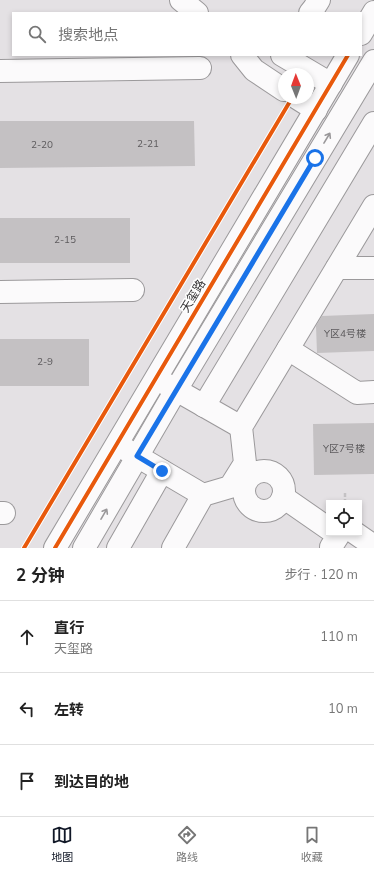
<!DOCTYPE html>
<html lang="zh">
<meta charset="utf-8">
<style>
:root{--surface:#fff;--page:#f2f2f2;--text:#222;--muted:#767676;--line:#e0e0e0;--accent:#111827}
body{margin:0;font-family:"Nunito Sans","Noto Sans SC",sans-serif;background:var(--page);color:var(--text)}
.controls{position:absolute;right:12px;bottom:12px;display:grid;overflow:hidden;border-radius:0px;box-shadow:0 2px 6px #0003}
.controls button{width:36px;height:36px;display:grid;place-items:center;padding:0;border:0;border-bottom:1px solid var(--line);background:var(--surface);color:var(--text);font:20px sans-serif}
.compass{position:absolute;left:278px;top:68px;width:36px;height:36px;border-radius:50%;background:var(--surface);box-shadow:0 2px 6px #0003;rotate:359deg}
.stop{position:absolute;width:12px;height:12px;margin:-9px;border:3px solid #1a73e8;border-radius:50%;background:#fff}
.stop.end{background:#1a73e8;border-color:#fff;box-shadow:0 1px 4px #0008}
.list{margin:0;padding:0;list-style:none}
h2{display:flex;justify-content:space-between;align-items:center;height:52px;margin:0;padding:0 16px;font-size:17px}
h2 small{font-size:13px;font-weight:400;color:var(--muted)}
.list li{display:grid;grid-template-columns:26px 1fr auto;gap:12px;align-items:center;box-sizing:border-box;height:72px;padding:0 16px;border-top:1px solid var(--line)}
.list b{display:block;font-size:15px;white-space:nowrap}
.list p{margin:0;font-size:13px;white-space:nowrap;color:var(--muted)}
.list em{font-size:13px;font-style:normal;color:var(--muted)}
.icon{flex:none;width:22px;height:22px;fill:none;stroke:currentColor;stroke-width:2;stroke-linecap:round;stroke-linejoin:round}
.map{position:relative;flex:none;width:374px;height:548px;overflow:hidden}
.search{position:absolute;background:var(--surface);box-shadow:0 2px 6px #0003;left:12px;right:12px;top:12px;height:44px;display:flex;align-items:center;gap:10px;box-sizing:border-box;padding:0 14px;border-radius:0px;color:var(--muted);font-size:15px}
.sheet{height:268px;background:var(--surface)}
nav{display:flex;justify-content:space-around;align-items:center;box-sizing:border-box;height:56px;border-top:1px solid var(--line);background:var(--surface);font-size:11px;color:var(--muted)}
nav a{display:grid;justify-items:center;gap:2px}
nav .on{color:var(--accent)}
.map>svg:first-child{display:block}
.building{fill:#c4c1c3}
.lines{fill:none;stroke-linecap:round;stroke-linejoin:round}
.minor-casing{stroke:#9b999b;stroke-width:24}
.path{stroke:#c4c2c4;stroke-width:2.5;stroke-dasharray:4 2;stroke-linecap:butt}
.minor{stroke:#fbfafb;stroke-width:22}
.cycleway-casing{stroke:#fff;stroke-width:6}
.cycleway{stroke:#e8590c;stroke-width:4}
.oneway{stroke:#9a989a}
.route{stroke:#1a73e8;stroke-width:5}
.labels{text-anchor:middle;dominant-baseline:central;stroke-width:3;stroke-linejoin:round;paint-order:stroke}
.number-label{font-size:10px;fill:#5c5a5c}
.street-label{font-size:12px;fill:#393739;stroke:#fff}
</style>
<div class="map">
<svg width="374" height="548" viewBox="0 0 374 548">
<rect width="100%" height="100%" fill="#e4e1e4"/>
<g class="building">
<path d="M0,121h194l1,45 -195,2z"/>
<rect x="0" y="218" width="130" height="45"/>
<path d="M374,314v37l-57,2 -1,-27 6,-10z"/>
<rect x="0" y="339" width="89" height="47"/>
<path d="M374,423v51l-60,1 -1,-51z"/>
</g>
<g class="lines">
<defs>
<g id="minor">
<path d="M181,0l16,13"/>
<path d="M310,13l4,-5 5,-8"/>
<path d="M361,34l13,-22"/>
<path d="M242,55l12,15 30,20"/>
<path d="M282,55l49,29"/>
<path d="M0,71l200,-3"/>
<path d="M297,98l19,12"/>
<path d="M337,268h37"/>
<path d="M0,292l133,-2"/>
<path d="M288,349l69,44 17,-1"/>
<path d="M164,383l77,44"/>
<path d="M204,406l170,-283"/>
<path d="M125,449l78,46"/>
<circle cx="264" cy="491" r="20"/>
<path d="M283,497l46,32"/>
<path d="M0,513h4"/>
<path d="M355,533l19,13"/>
<path d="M55,548l293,-493"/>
<path d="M84,548l92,-158 198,-329"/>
<path d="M118,548l44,-77"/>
<path d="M173,548l30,-53 27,-8 15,-24 -4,-36 133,-221"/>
<path d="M332,548l-1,-1 9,-14"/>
</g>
</defs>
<use href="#minor" class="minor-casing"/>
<path class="path" d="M345,493v10"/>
<use href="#minor" class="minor"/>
<defs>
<g id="cycleway">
<path d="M24,548l268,-450"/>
<path d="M55,548l293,-493"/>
</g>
</defs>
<use href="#cycleway" class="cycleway-casing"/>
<use href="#cycleway" class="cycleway"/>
</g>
<defs><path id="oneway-shaft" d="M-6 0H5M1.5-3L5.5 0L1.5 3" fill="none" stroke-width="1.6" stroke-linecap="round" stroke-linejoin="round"/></defs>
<g class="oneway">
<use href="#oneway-shaft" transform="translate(327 138) rotate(-59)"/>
<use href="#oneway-shaft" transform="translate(104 514) rotate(-60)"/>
</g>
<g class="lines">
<path class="route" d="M162,471l-25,-15 178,-298"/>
</g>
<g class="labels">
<g class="number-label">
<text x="148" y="144">2-21</text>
<text x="42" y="145">2-20</text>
<text x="65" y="240">2-15</text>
<text x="345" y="334">Y区4号楼</text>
<text x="45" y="362">2-9</text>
<text x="344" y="449">Y区7号楼</text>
</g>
<g class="street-label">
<text transform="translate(193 296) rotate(-59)">天玺路</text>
</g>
</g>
</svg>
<div class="controls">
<button><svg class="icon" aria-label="locate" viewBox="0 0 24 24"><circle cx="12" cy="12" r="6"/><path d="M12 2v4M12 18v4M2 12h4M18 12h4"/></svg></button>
</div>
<svg class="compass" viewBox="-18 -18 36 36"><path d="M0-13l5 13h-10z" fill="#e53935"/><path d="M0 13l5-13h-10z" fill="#767676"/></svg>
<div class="stop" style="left:315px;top:158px"></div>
<div class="stop end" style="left:162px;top:471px"></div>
<div class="search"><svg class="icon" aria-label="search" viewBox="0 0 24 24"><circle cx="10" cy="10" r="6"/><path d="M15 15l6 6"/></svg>搜索地点</div>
</div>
<section class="sheet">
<h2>2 分钟<small>步行 · 120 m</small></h2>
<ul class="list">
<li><svg class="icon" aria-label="ahead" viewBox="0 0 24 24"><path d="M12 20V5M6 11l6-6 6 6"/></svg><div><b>直行</b><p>天玺路</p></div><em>110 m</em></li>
<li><svg class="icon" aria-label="left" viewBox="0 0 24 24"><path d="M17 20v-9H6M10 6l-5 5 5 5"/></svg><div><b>左转</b></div><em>10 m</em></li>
<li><svg class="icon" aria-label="arrive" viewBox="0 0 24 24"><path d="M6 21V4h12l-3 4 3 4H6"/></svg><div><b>到达目的地</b></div></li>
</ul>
</section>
<nav>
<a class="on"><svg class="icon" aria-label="map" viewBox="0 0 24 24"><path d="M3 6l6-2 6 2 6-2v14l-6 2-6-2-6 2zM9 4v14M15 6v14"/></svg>地图</a>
<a><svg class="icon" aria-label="directions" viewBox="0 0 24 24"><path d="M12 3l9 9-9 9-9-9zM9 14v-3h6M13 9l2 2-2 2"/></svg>路线</a>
<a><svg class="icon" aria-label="saved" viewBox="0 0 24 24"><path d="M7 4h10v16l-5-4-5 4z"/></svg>收藏</a>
</nav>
